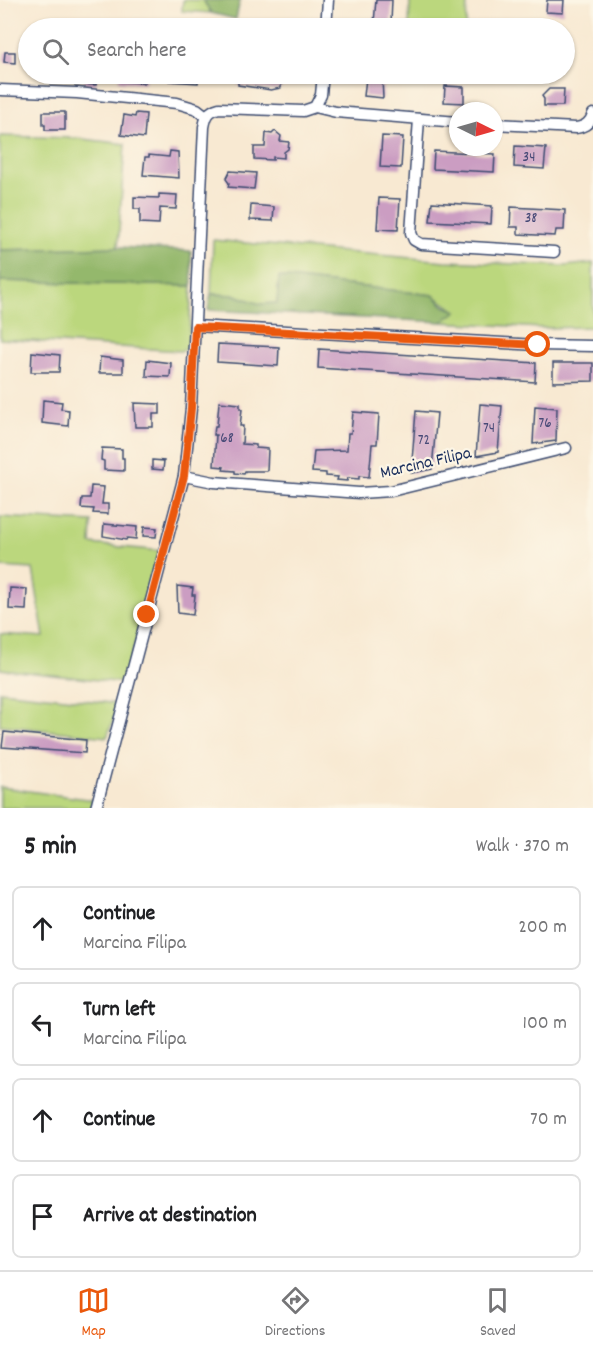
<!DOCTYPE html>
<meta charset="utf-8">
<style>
:root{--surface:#fff;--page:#f6f6f6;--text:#202124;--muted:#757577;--line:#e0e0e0;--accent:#ea580c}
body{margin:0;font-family:Dekko,sans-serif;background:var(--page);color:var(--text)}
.compass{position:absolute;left:449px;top:102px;width:54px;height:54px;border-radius:50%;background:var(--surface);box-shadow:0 2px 4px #0004;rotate:95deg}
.stop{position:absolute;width:18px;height:18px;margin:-14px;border:4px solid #ea580c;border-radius:50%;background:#fff}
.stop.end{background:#ea580c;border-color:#fff;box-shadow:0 2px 6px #0008}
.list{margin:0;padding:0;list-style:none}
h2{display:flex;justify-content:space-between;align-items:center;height:78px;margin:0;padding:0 24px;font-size:26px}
h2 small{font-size:20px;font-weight:400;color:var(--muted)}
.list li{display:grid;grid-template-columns:39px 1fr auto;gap:18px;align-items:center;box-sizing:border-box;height:84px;margin:0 12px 12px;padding:0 12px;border:2px solid var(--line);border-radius:9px}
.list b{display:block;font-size:22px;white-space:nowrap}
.list p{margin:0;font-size:20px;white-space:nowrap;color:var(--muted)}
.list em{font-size:20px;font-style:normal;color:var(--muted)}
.icon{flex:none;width:33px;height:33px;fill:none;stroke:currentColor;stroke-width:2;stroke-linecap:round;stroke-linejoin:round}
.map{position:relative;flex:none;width:593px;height:808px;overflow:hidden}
.search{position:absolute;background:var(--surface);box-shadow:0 2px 4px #0004;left:18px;right:18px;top:18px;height:66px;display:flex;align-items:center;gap:15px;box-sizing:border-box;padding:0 21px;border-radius:33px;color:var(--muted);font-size:22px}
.sheet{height:462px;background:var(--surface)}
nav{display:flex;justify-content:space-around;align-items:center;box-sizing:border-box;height:84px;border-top:2px solid var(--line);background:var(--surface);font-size:16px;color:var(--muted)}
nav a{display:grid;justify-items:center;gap:3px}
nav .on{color:var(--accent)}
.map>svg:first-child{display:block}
.green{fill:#bbd77d;stroke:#6b836e;stroke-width:1.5}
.forest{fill:#94b86c;stroke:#587465;stroke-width:1.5}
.building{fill:#cb9dc2}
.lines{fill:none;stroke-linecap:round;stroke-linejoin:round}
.minor-casing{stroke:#3c4b6f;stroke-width:13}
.minor{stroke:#fff;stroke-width:10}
.route{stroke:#ea580c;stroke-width:8}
.labels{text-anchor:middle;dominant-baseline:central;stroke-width:4.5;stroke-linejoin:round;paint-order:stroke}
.number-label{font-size:15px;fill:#474a77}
.street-label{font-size:18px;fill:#1b2f5e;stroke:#fcf5e5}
</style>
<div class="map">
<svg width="593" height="808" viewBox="0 0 593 808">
<rect width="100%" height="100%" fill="#fcf5e5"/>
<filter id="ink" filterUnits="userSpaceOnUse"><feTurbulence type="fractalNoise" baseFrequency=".0167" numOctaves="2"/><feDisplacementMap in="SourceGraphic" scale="12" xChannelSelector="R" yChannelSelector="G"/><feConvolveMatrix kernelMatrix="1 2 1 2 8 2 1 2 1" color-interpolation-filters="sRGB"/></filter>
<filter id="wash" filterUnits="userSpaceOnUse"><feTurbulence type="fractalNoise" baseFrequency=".008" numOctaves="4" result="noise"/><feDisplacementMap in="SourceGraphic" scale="24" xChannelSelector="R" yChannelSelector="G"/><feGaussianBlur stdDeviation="1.35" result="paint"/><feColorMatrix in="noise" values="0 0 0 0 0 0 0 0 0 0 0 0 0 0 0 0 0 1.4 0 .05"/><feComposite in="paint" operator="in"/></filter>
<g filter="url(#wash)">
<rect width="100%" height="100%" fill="#f8e9d2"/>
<g class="green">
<path d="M183,0h20l8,13 -29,-2z"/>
<path d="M410,0h57l-1,28h-57z"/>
<path d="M0,136l74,2 51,6 -7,103 -118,3z"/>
<path d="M213,240l232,21 120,5 28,-3v64l-51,1 -100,-6 14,-11 -23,-16 -154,-18 -2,26 -17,1 -25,-9 -24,-1z"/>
<path d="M0,281l192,5 -4,63 -8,2 -180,-12z"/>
<path d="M0,517l92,5 -1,22 70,7 -37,132 -124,-14v-35l44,3 -11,-68 -33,-2z"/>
<path d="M0,691l119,13 -12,33 -107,-12z"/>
<path d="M0,787l94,13 -4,8h-90z"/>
</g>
<g class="forest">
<path d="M203,0h37l-4,19 -25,-6z"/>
<path d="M118,247l73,4 1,35 -192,-5v-31z"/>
<path d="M279,277l154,18 12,11 12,5 -15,11 -234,-12 3,-16 24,1 25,9 17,-1z"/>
</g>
<g id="blocks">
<g class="building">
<path d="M376,0h16l-1,23h-17z"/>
<path d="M547,0h17l-1,13 -17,-1z"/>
<path d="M5,52h10v11l-11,-1z"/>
<path d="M85,74h12l-1,11 -12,-1z"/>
<path d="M119,74h27l-1,9 -26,-2z"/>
<path d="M169,74h30l-1,9 -29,-2z"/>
<path d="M238,74h44l-1,14 -10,2 -33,-5z"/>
<path d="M366,78l16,1 1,19 -19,-2z"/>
<path d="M445,86l19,1v16l-20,-1z"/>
<path d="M549,89h15l-1,17h-19v-7l-2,-3z"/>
<path d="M43,112h22v18h-20v-5h-2z"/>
<path d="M136,113l10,1 -2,24 -23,-3 3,-20 11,2z"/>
<path d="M275,131l6,5 -1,5 9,1 -1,7 -4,3v6l-11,-1v3l-19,-1v-12h11l1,-14 6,1z"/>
<path d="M382,136l21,1 -2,31 -21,-1z"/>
<path d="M515,146l31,2 -2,21 -30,-2z"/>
<path d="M170,151l8,1 1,26 -36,-3 2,-18h4v-2l20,2z"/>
<path d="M434,151l61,3 -1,18 -61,-3z"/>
<path d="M230,171l26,2 -2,16 -26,-2 1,-4 -3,-4z"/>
<path d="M159,194l18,1 -1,14 -16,-1 -1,16 -19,-1v-14h-6v-12l25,1z"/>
<path d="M379,198l21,1 -2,31 -21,-1z"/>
<path d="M432,202l60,4 -1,18 -61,-3z"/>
<path d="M251,205l23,2 -1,14 -23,-1z"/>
<path d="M511,207l54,3 -1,20h-8l-1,6 -37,-2v-7h-8z"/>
<path d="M218,344l61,3 -1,19 -61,-4z"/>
<path d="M319,349l217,14 -1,19 -217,-14z"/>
<path d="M32,352l28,3 -1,17h-28z"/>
<path d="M100,357l23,3v13h-24z"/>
<path d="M147,360l24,3 -1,14 -24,-1z"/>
<path d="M553,363h40v18l-40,1z"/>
<path d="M43,400l19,2 -1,7 8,1 -1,16 -26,-3z"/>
<path d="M219,402l21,2v5h2l-2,17h3l-1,18 14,1v3l12,1 -1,22h-22l-1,3 -9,-1v-2l-12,-1 1,-3 -10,-1 2,-31h-2l1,-9h2z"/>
<path d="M134,403l26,1v10h-7v13h-18z"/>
<path d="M480,404l22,2 -4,46 -22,4z"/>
<path d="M535,406l22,2 -1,33 -23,3z"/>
<path d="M416,411l21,2 -5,56 -21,4z"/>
<path d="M353,412l26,2 -2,30h-5l-3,33 -10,-1v3l-11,-1 -1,3 -10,-1 1,-3 -12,-1v-3l-14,-1 2,-21 33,-1 1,-17h3z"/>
<path d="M102,448l20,1v9h2v13l-20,-1v-9l-3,-1z"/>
<path d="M152,460l12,1 -1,9 -11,-1z"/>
<path d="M91,486l13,1 -2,17h6v10l-15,-1 1,-4 -13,-1 1,-10h8z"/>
<path d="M104,524l33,3 -1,12 -9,-1 -1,2 -23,-4z"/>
<path d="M144,527l13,1 -1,9 -13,-1z"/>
<path d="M177,586l16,2 -1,7h3l-2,20 -15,-2z"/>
<path d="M10,588l17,1 -1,21 -17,-1z"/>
<path d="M4,732l82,8 -1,13 -83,-6z"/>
</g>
</g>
</g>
<g filter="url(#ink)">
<use href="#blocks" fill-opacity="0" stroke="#3c4b6f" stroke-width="1.5"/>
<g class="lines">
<defs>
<g id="minor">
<path d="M326,28l2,-28"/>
<path d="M0,90l77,3 100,10 20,6 9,7"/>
<path d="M315,107l6,-12 2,-21"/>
<path d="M419,119l-8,114 3,7 7,4 133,8"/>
<path d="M494,124l82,4c10,-2 14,-5 17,-14"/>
<path d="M195,326l343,19 55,1"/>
<path d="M184,476l30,6 145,11 32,-2 175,-43"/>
<path d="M96,808l88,-332 7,-68 13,-281c2,-11 4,-16 15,-19l84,3 12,-4 21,5 122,10"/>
</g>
</defs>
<use href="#minor" class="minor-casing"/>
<use href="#minor" class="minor"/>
</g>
</g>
<g class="lines" filter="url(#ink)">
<path class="route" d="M147,615l37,-139 7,-68 4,-81 343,18"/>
</g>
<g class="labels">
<g class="number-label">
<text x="529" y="158">34</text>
<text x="531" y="219">38</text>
<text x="545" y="424">76</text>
<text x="489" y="429">74</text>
<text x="227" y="439">68</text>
<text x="424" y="441">72</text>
</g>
<g class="street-label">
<text transform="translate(426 464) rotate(-13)">Marcina Filipa</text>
</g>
</g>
</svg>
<svg class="compass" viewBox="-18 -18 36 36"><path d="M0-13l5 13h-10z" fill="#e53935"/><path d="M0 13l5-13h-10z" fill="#757577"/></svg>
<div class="stop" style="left:538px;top:345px"></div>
<div class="stop end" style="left:147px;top:615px"></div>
<div class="search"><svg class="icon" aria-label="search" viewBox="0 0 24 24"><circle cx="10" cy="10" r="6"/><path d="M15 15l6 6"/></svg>Search here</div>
</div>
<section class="sheet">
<h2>5 min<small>Walk · 370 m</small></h2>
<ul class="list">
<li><svg class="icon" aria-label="ahead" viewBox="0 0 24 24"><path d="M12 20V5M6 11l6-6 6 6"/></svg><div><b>Continue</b><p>Marcina Filipa</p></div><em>200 m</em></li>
<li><svg class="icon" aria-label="left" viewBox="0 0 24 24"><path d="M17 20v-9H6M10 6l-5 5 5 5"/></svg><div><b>Turn left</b><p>Marcina Filipa</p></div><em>100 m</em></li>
<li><svg class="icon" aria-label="ahead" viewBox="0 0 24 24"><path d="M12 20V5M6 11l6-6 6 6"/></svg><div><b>Continue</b></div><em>70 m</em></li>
<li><svg class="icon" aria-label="arrive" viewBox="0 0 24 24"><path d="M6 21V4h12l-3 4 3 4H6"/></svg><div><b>Arrive at destination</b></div></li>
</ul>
</section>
<nav>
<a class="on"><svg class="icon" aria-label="map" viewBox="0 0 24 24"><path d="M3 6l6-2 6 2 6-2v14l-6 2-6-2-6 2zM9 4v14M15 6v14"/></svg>Map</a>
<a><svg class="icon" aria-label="directions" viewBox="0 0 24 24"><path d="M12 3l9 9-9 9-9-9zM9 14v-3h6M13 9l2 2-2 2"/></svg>Directions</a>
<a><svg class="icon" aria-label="saved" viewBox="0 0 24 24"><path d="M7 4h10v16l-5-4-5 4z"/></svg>Saved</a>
</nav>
